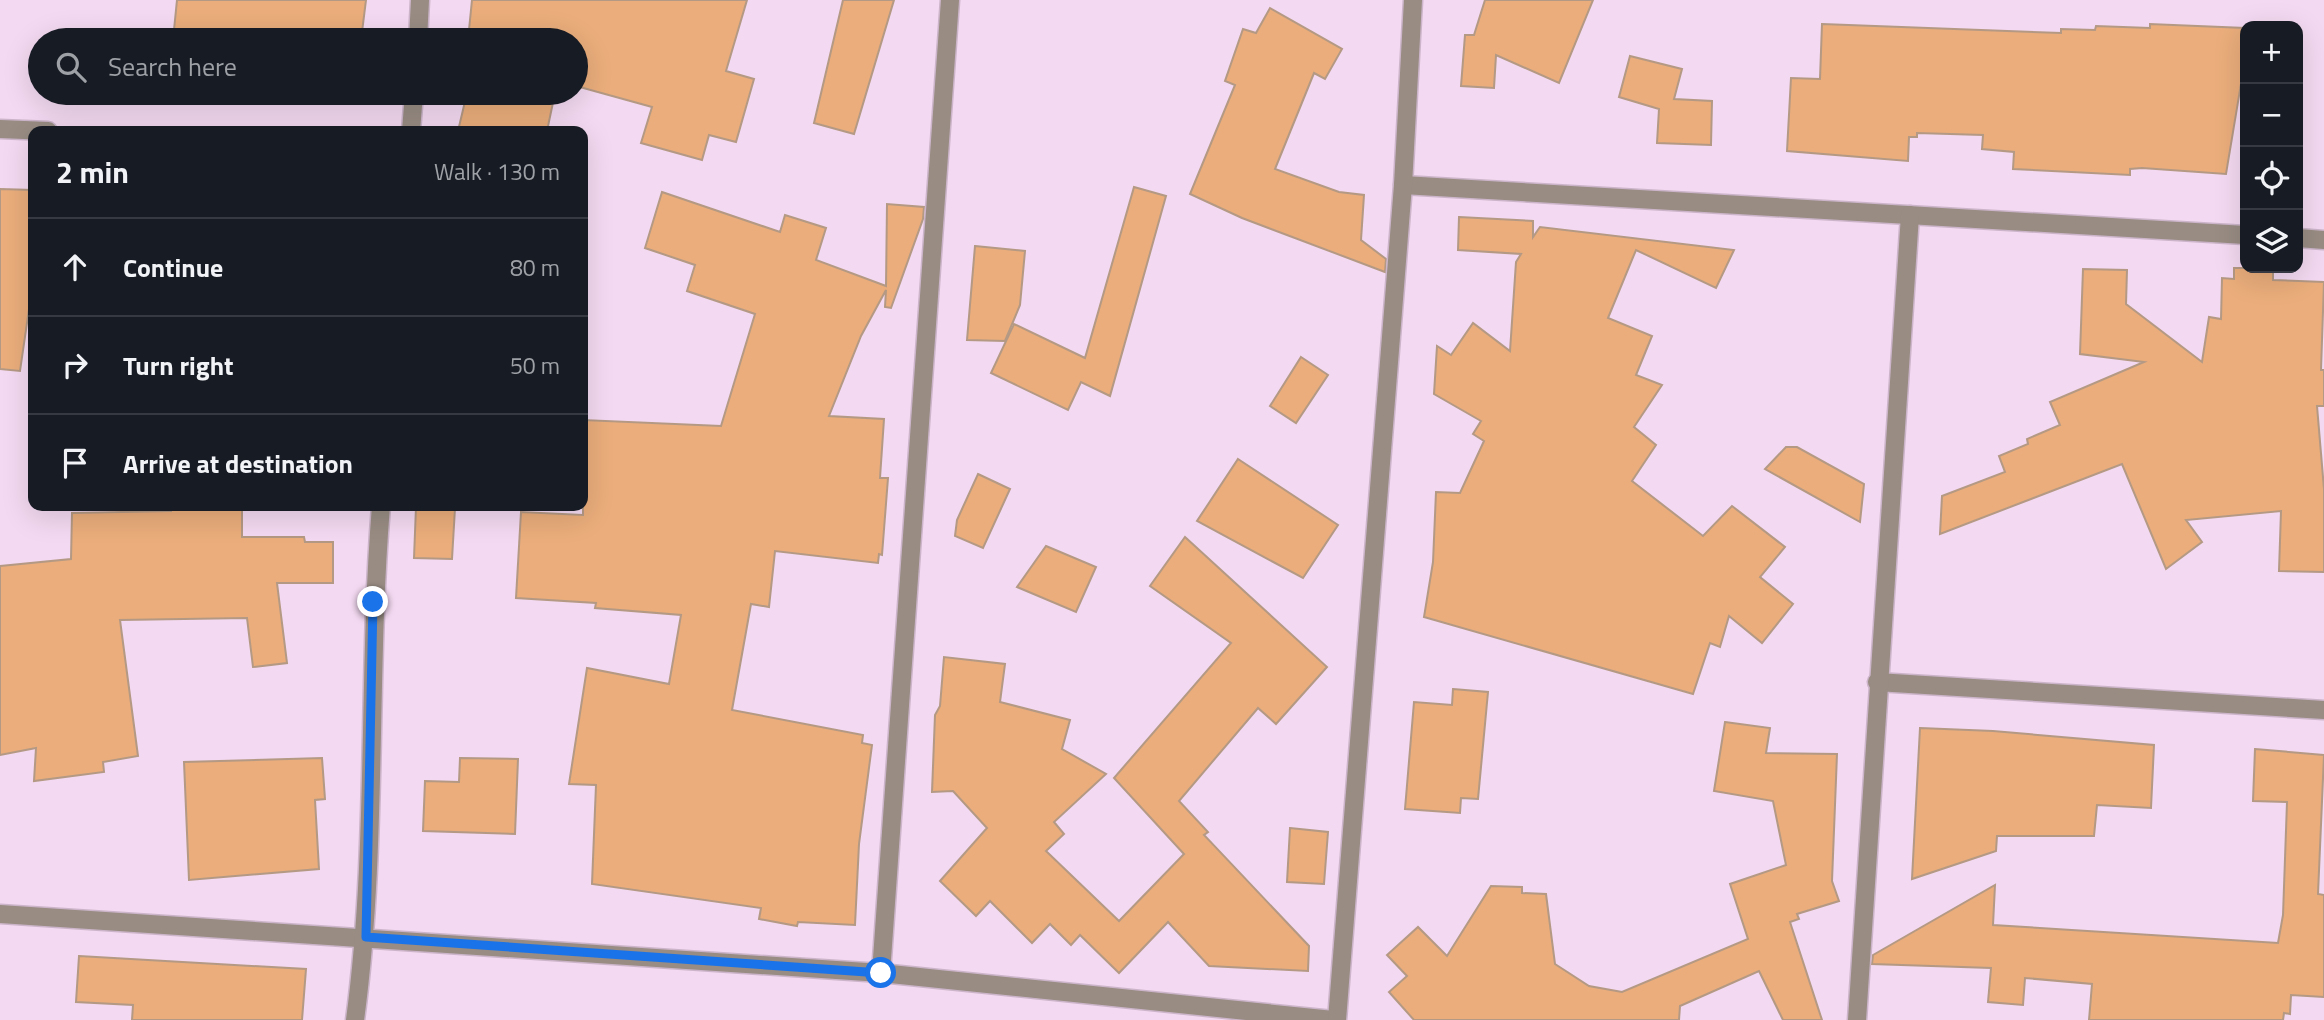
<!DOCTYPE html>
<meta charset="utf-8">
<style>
:root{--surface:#171b24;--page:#20242c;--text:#f1f3f6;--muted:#9ea1a6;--line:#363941}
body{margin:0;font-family:"Titillium Web",sans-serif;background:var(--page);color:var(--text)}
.controls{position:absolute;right:21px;top:21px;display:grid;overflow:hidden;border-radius:14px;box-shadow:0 7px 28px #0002}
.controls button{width:63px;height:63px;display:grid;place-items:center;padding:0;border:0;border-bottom:2px solid var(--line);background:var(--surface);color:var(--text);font:35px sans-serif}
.stop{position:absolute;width:21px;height:21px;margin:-16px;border:5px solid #1a73e8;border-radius:50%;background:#fff}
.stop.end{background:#1a73e8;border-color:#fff;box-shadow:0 2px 7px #0008}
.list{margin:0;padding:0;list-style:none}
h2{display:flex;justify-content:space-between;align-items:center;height:91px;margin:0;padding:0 28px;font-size:30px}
h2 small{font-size:23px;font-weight:400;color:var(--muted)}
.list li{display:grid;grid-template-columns:46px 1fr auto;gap:21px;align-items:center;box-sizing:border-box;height:98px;padding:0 28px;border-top:2px solid var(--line)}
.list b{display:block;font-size:26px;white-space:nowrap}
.list em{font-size:23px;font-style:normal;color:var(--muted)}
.icon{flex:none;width:38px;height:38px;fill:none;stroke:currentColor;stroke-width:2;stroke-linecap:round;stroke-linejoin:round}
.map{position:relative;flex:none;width:2324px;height:1020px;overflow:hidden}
.search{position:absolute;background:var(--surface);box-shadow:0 7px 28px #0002;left:28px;top:28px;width:560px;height:77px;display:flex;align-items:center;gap:18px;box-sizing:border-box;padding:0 24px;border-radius:38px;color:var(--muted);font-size:26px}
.panel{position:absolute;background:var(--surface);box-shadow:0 7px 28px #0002;left:28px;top:126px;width:560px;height:385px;border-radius:14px}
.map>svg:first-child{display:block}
.building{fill:#eaad7b;stroke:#b49984;stroke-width:2}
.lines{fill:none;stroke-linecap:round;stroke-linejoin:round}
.street-casing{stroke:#ccb5ca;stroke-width:21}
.street{stroke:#988c83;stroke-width:18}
.route{stroke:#1a73e8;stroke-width:9}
</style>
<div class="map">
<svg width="2324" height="1020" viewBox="0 0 2324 1020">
<rect width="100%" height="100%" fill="#f3d9f1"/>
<g class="building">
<path d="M177,0h189l-5,40h-188z"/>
<path d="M472,0h275l-21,71 28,8 -18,63 -27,-7 -7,25 -61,-17 11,-36 -76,-21v-46h-108z"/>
<path d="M843,0h51l-40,134 -40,-11z"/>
<path d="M1485,0h108l-34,83 -63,-28 -2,33 -33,-2 4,-51h9z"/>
<path d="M1270,8l72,41 -17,30 -11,-6 -39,96 64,23 25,3 -3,45 25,19 -1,13 -143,-54 -52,-24 45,-109 -10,-4 18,-52 13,4z"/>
<path d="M1822,24l239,9v-4l34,1 1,-4 54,2v-4l95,4v32l-19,114 -84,-6 -12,1v6l-117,-6 1,-17 -32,-3 1,-14 -66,-2v4h-8l-1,24 -121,-10 4,-73 29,1z"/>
<path d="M1630,56l52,13 -8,30 38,2 -1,44 -54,-2 2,-34 -40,-12z"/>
<path d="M467,93h88l-8,38h-89z"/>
<path d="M1134,187l32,9 -56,200 -29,-14 -13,28 -77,-37 23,-49 71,34z"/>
<path d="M0,189l33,1v92l-13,89 -20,-2z"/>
<path d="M662,192l118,40 5,-17 41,13 -10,32 70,26 1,-82 37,3 -1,12 -32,89 -6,-1 1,-17 -25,46 -32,80 55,3 -4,59h8l-6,77 -3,-1 -1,9 -103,-12 -6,56 -18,-3 -19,106 131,25 -1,8 10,2 -13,99 -4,81 -57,-3 -1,4 -38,-7 2,-11 -169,-24 4,-99 -27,-1 18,-116 82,16 12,-69 -86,-7 1,-5 -80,-5 5,-86 62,3v-95l138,6 34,-112 -68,-23 8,-26 -50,-17z"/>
<path d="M1459,217l74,4v16l7,-10 194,23 -18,38 -80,-38 -28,68 44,18 -16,39 26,10 -28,42 22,18 -24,36 71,55 29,-30 53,41 -25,30 33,27 -31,39 -33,-27 -9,31 -10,-4 -17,51 -269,-77 9,-55 3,-70 24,1 24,-52 -11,-7 8,-13 -47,-27 3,-48 14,9 22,-32 37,28 6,-89 5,-8 -63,-4z"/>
<path d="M975,246l50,5 -5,54 -15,36 -38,-1z"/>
<path d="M2234,268h39v12l51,2 -3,88h3v36h-7l7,83v83l-45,-1 2,-60 -95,9 16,22 -36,27 -44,-105 -182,70 2,-38 63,-24 -6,-16 29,-12 -1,-5 33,-14 -10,-23 94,-40 -64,-8 3,-85 44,1 -1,34 76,58 7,-45 12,2 1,-41 12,1z"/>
<path d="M1301,357l27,18 -32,48 -26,-17z"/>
<path d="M1786,447h11l67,37 -4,38 -95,-53z"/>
<path d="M1238,459l100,66 -35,53 -106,-57z"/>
<path d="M978,474l32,15 -27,59 -28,-12 2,-16z"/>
<path d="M171,506l71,1v30h62l1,5h28v41h-56l10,80 -34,4 -6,-49 -127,2 18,136 -35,6 1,10 -70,9 2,-33 -36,7v-189l71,-7 1,-46 99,-2z"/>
<path d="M416,507l39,1 -3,51 -38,-1z"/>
<path d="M1185,537l142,130 -51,57 -18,-16 -79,93 29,31 -4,3 105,111 -1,25 -99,-5 -41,-44 -49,51 -39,-38 -9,10 -21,-21 -18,19 -42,-42 -14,15 -36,-35 47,-53 -34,-37 -21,1 3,-77 5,-9 4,-49 61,7 -5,38 70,18 -8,29 44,25 -52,48 10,12 -18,17 73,70 65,-67 -70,-76 117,-135 -81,-57z"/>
<path d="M1046,546l50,21 -20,45 -59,-25z"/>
<path d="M1453,689l35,3 -10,107 -17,-1 -1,15 -55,-4 9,-107 38,3z"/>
<path d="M1725,722l45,6 -4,25 71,1 -5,127 7,20 -42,13 2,5 -9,3 32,98h-39l-24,-49 -79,35 -1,14h-265l-25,-28 18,-16 -20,-21 31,-28 29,29 44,-70 31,1v6l24,1 9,70 34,22 33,6 126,-53 -18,-55 56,-19 -13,-64 -59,-10z"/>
<path d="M1920,728l73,3 161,14 -3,63 -54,-3 -3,31h-97l-1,15 -84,28z"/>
<path d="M2255,749l69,6 -6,139 6,1v102l-33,-2 -1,19 -6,-1 -1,7h-194l3,-36 -67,-6 -2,27 -35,-3 3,-34 -119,-4 1,-9 122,-70 -2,40 285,18 5,-28 4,-113 -34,-1z"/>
<path d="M322,758l3,41 -10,1 4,69 -130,11 -5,-118z"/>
<path d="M460,758l58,1 -3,75 -92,-3 2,-50 34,1z"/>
<path d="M1290,828l38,4 -4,52 -37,-2z"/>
<path d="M79,956l227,13 -4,51h-170l1,-15 -57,-3z"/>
</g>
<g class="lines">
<defs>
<g id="street">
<path d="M418,40l2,-40"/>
<path d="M0,129l48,2"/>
<path d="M411,131l3,-38"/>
<path d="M1403,185l842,50"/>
<path d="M2298,238l26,2"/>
<path d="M1877,682l447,28"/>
<path d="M0,914l881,59 452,47"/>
<path d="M881,973l69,-973"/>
<path d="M355,1020c23,-170 12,-343 26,-514"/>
<path d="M1337,1020l66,-835 10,-185"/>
<path d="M1857,1020l53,-805"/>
</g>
</defs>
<use href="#street" class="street-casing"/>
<use href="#street" class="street"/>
</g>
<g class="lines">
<path class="route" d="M373,602l-7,335 515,36"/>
</g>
</svg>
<div class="controls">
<button>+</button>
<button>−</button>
<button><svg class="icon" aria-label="locate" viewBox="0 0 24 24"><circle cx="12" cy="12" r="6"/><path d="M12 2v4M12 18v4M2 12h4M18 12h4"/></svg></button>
<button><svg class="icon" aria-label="layers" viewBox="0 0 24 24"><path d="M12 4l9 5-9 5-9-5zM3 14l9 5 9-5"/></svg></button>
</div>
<div class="stop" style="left:881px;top:973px"></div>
<div class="stop end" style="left:373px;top:602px"></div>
<div class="search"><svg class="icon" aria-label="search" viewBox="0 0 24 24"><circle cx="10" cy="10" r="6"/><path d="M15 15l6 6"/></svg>Search here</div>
<section class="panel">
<h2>2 min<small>Walk · 130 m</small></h2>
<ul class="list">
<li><svg class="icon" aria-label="ahead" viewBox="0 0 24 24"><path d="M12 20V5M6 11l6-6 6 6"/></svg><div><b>Continue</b></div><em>80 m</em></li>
<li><svg class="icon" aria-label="right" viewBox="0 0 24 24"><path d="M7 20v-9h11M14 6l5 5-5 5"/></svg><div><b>Turn right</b></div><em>50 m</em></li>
<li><svg class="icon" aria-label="arrive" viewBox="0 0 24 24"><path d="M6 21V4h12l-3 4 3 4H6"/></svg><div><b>Arrive at destination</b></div></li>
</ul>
</section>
</div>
